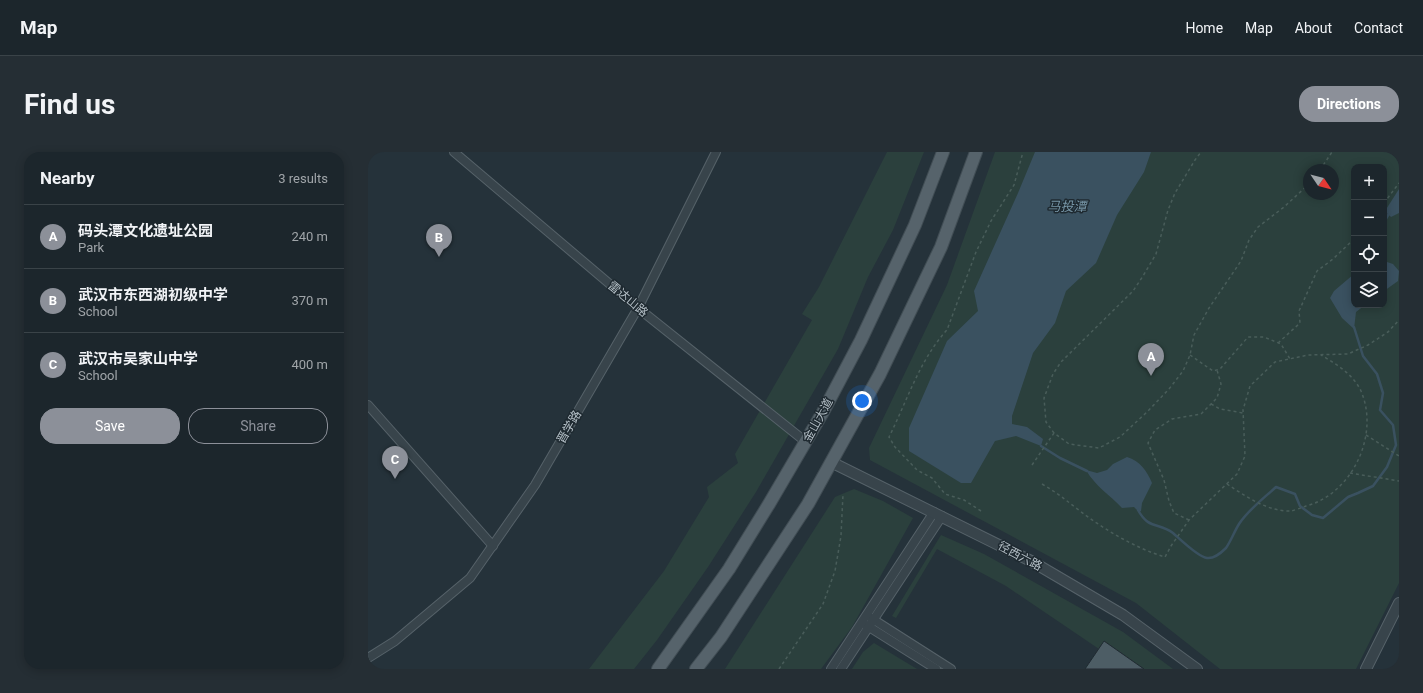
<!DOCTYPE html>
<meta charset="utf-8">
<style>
:root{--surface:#1c262c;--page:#252e34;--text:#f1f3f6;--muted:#a0a5a9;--line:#3a4348;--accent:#8c9099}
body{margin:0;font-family:Roboto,"Noto Sans SC",sans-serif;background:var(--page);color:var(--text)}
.controls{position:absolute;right:12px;top:12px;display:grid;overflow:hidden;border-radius:8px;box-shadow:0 2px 10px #0003}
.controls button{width:36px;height:36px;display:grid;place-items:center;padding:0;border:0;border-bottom:1px solid var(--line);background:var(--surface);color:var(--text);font:20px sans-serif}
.compass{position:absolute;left:935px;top:12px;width:36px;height:36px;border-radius:50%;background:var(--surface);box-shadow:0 2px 10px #0003;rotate:125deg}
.you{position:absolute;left:494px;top:249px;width:14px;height:14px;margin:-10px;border:3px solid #fff;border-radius:50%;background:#1a73e8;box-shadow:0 0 0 6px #1a73e833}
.badge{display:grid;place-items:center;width:26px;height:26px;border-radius:50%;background:var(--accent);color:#fff;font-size:13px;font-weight:700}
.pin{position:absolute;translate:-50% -33px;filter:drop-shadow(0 1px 2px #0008)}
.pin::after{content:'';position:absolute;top:21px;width:14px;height:12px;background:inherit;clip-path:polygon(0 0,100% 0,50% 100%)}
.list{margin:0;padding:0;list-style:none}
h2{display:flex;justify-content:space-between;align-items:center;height:52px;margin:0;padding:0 16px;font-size:17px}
h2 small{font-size:13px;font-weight:400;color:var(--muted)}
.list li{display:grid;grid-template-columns:26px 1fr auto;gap:12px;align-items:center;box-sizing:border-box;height:64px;padding:0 16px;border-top:1px solid var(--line)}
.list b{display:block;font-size:15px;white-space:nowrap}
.list p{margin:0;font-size:13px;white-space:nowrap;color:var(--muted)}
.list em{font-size:13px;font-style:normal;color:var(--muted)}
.actions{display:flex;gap:8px;padding:12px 16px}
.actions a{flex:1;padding:9px 0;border:1px solid var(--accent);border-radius:16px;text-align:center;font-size:14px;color:var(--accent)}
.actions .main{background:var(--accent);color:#fff}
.icon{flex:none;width:22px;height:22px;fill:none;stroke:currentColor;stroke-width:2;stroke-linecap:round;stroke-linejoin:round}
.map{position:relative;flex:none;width:1031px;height:517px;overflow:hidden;border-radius:16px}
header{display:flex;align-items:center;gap:24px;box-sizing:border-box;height:56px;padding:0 20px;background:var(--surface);border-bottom:1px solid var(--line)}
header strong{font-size:19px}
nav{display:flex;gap:22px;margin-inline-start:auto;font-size:14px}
.intro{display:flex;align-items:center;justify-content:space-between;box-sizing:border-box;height:96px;padding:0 24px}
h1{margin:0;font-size:28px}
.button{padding:10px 18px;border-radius:16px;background:var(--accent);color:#fff;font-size:14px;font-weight:700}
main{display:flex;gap:24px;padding:0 24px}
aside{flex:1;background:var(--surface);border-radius:16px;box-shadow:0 2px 10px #0003}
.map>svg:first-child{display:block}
.green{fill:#2b403d;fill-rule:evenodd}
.water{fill:#3a5160}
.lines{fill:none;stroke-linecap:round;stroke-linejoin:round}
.stream{stroke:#3a5160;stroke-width:2.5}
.building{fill:#4e5d65;stroke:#202b32;filter:url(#shadow)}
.minor-casing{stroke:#566269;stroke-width:10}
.tertiary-casing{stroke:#566269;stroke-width:12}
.primary-casing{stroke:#414d54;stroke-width:14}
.path{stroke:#495d5a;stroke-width:1.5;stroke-dasharray:3 3;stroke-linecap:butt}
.minor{stroke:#38444b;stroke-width:8}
.tertiary{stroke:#38444b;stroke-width:10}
.primary{stroke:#56636b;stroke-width:12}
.labels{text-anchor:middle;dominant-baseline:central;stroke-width:3;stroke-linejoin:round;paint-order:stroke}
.street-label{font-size:12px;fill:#b4bfc6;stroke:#1e2930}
.water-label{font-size:13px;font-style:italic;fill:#7796a7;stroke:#1e2930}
</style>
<header>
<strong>Map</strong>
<nav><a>Home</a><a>Map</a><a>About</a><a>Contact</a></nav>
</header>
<div class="intro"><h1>Find us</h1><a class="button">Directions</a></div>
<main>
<aside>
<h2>Nearby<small>3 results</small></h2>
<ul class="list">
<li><span class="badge">A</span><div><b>码头潭文化遗址公园</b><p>Park</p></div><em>240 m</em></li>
<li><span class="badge">B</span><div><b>武汉市东西湖初级中学</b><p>School</p></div><em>370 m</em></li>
<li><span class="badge">C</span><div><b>武汉市吴家山中学</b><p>School</p></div><em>400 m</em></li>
</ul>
<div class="actions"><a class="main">Save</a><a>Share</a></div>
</aside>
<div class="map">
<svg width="1031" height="517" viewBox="0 0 1031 517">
<defs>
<filter id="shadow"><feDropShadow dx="3" dy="3" stdDeviation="0" flood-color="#0009"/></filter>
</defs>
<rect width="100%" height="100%" fill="#25323a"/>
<g class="green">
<path d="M519,0h37l-31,78 -25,47 -30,72 -82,143 -48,75 -51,73 -23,29h-45l75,-98 45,-74 -2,-10 31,-24 -3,-9 77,-134 -10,-6 17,-27z"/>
<path d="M627,0h404v431l-43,86h-136l-84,-66 -266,-143 -1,-12 78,-163zM986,15h30v138h-30zM941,18h24v24h-24z"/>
<path d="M486,337l29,12 30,17 -61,109 -31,42h-96l110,-172z"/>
<path d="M573,383l43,19 139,78 50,37h-29l-40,-28 -5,8 -93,-63 -69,-37 -41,69 -4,-2z"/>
<path d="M506,491l43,26h-65l11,-17z"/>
</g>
<g class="water">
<path d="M667,0h116l-7,20 -27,43 -21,48 -30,28 -11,32 -22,30 -21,63v8l15,3 16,12 -2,7 -25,-10 -21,5 -24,42h-10l-52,-32v-23l38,-87 31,-30 -4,-20 44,-98z"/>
<path d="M1031,37v24l-8,4 -6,-6z"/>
<path d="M1016,109l9,3 6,7 -1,10 -14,10z"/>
<path d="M986,122v31h11l-9,7 -2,17 -12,-11 -12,-20 4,-7z"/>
<path d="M759,305c13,4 20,14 25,26l-10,20 -1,8 -2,1 -5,-5 -12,1c-12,-13 -27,-22 -36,-38l11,3 10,-3 6,-6z"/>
</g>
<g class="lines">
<g class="stream">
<path d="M1016,70l6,-10"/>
<path d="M673,294l19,12 27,13"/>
<path d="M770,358c11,20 20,12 35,23 7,6 25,24 34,25 7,1 14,-5 19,-10 5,-7 8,-16 13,-24 9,-14 25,-26 37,-37l19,7 5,12 12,9 11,3 25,-21 10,-4 15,-7 14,-19 9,-22 -3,-20 -13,-15 3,-17 -6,-19 -14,-18 -9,-29"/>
</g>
</g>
<path class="building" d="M736,489l40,28h-59z"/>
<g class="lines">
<defs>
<g id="minor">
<path d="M86,0l184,156 168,134"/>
<path d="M0,253l125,141"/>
<path d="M503,466l80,51"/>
<path d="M498,473l70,44"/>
<path d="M0,506l27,-17 75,-63 65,-93 103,-177 78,-156"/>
<path d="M463,517l103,-157"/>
<path d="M473,517l101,-153"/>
</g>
<g id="tertiary">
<path d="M463,310l200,99 92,54 74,54"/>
<path d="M998,517l33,-66"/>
</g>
<g id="primary">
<path d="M290,517l71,-100 40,-65 54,-92 38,-72 54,-115 28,-73"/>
<path d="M328,517l25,-32 87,-133 72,-130 61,-127 35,-95"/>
</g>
</defs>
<use href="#minor" class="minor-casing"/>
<use href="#tertiary" class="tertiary-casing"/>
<use href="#primary" class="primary-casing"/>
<g class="path">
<path d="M952,18l12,-18"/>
<path d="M1016,51l15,-20"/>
<path d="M910,191l22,-20 -1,-12 18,-40 16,-12 21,-20"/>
<path d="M822,203l23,16 7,-2 28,-32h16l17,7 9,15"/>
<path d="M843,252l9,5 23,4"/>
<path d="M686,281l-8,-11 -2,-24 9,-24 8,-12 72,-71 10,-15 13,-22 12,-44 7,-17 20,-33 6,-8"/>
<path d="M998,283l33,21"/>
<path d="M664,313l22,-32 15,11 30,4 21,-11 27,-25 22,-23 14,-18 7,-16 4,-20 15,-27 32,-47 8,-21 9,-13 26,-20 25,-23"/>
<path d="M982,321l49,8"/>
<path d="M674,332c14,8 25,17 38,27 25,19 55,37 85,46l6,-11 18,-26 48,-46 8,-18 -2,-46 7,-24 25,-24 33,-7 40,-1 20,-9 20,-13 11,-12"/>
<path d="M859,332c18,12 41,28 64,27 4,-1 10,-3 15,-5 46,-12 74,-71 55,-115 -8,-17 -25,-27 -40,-36"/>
<path d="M613,359l-17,-11 -19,-6 -13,-16 -15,-8 -22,-23 -6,-10c18,-36 31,-78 58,-107l29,-78 15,-31 23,-36 9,-33"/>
<path d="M821,368l-15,-7 -5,-12 -5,-21 -16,-37 7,-13 17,-11 29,-5 16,-16 4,-14 -4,-14"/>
<path d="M411,517l44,-65 12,-33 6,-35 2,-42"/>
</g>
<use href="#minor" class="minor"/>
<use href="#tertiary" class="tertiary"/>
<use href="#primary" class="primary"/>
</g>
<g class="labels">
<g class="street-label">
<text transform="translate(260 147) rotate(40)">雷达山路</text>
<text transform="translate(450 268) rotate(-61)">金山大道</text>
<text transform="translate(201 275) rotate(-60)">晋学路</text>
<text transform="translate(652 404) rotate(28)">径西六路</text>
</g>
<g class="water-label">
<text x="699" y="54">马投潭</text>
</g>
</g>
</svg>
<div class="controls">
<button>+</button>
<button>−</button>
<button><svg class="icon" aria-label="locate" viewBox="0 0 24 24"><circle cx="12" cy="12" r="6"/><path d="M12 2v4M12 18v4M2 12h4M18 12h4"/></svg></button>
<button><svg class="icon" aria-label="layers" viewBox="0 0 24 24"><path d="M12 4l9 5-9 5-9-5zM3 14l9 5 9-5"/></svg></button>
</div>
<svg class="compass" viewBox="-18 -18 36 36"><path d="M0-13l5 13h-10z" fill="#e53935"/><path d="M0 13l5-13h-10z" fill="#a0a5a9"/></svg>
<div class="you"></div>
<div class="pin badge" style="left:783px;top:224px">A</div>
<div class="pin badge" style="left:71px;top:105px">B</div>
<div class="pin badge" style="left:27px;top:327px">C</div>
</div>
</main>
